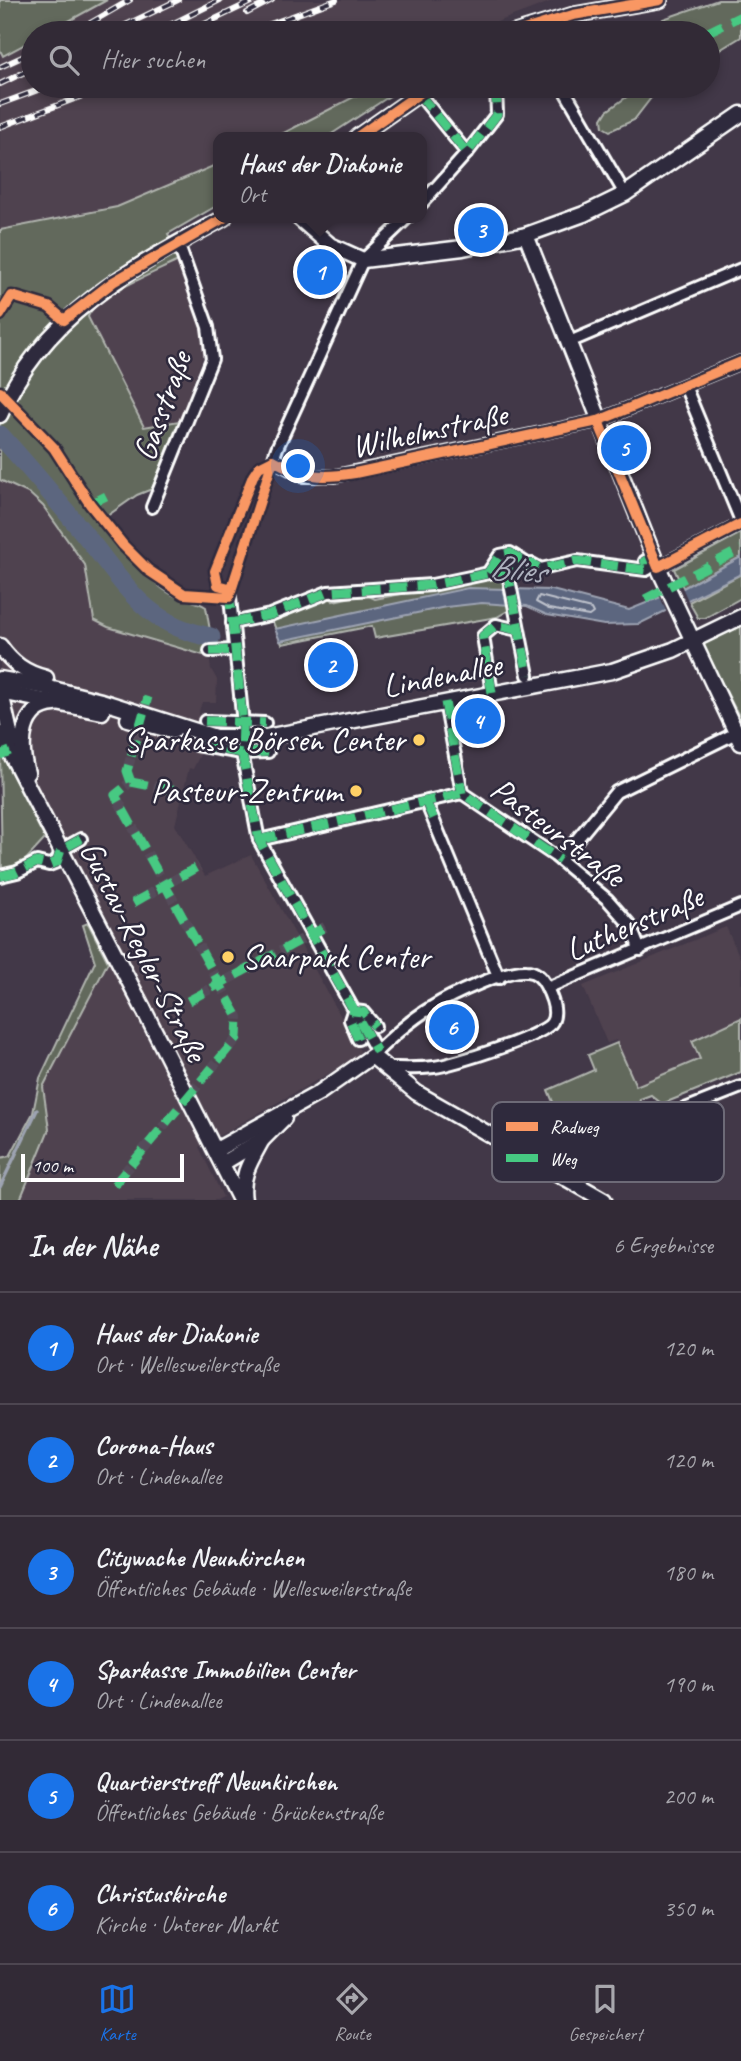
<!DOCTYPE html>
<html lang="de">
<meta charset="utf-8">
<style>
:root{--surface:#322a36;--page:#3d3642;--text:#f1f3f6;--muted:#a8a7ad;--line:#4d4651;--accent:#1a73e8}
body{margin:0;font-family:Caveat,sans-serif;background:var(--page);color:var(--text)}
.scale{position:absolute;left:21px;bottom:18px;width:163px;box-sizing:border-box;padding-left:7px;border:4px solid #fff;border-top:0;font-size:19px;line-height:24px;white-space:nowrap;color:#fff;-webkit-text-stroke:5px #2f2a3d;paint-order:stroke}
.you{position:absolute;left:299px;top:467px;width:24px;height:24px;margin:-18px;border:5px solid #fff;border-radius:50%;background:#1a73e8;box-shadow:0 0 0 10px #1a73e833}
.badge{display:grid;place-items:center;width:46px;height:46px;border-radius:50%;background:var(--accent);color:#fff;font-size:23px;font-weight:700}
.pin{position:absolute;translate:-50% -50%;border:4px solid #fff;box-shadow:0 2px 7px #0006}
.popup{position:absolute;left:213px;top:132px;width:214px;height:91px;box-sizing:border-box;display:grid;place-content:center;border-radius:14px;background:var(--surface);filter:drop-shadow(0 2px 5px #0005);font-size:23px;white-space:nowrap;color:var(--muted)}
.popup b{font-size:26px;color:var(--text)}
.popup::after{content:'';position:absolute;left:50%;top:100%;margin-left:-14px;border:14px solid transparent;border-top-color:var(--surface)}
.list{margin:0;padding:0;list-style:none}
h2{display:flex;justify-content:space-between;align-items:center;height:91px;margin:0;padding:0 28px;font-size:30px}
h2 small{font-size:23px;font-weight:400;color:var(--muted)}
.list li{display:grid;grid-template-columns:46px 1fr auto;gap:21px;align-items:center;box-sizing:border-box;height:112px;padding:0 28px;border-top:2px solid var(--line)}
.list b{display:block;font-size:26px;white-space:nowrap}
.list p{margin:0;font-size:23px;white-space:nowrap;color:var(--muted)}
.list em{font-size:23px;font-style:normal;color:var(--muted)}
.icon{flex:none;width:38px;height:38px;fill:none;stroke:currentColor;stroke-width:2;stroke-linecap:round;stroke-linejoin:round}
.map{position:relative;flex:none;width:741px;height:1200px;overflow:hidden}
.search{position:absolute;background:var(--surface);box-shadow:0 4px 10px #0003;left:21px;right:21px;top:21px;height:77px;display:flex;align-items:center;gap:18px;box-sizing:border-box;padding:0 24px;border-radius:38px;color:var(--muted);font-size:26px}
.sheet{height:763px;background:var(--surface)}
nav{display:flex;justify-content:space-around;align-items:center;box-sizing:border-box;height:98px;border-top:2px solid var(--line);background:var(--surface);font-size:19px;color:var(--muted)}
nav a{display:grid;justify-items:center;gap:4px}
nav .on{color:var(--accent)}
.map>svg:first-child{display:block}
.built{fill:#50424f}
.green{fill:#62695c;stroke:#b0b4ae;stroke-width:2}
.water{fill:#5c667f;stroke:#9da3b2;stroke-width:2}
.pier{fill:#423848}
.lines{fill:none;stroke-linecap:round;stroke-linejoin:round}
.shore{stroke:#bec2cc;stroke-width:2}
.stream{stroke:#9da3b2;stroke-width:3.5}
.river{stroke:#5c667f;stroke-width:19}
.street-tunnel{stroke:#554c5a;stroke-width:10;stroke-dasharray:10 5;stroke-linecap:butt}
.street-casing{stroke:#fff;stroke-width:16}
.secondary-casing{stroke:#fff;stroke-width:19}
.street{stroke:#2f2a3d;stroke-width:10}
.secondary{stroke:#2f2a3d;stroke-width:14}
.rail-casing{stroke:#fff;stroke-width:6}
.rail{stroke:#2f2a3d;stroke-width:3.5;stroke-dasharray:10;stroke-linecap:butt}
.secondary-bridge-casing{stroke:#fff;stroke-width:19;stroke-linecap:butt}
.secondary-bridge{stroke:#2f2a3d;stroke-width:14}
.quiet{stroke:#46c982;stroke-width:9;stroke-dasharray:18 9;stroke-linecap:butt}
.cycleway-casing{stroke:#2f2a3d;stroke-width:15}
.cycleway{stroke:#f99763;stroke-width:10}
.poi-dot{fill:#ffd166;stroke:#2f2a3d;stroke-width:2.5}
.labels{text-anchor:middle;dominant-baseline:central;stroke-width:5;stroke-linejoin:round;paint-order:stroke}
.street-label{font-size:33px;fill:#fff;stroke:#2f2a3d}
.poi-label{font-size:33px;fill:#fff;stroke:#2f2a3d;text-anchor:end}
.water-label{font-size:35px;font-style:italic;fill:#aeb2bf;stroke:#2f2a3d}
.key{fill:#2f2a3d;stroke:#6d6a77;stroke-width:2}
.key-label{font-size:19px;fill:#fff}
</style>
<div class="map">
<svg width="741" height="1200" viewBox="0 0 741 1200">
<rect width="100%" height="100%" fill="#423848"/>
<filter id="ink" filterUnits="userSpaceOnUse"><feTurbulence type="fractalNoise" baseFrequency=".0143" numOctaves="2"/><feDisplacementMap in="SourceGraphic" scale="14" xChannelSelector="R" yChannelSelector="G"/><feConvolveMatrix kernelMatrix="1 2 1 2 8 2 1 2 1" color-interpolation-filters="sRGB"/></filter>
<g filter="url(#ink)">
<g class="built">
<path d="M107,0h448l-87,33h-421z"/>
<path d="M33,40v46h342l-99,51h-58v27l-101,43 -117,23v-180l3,6z"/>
<path d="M180,260l27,79 -1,9 -27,73 -35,7 -56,-111 2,-7 14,-12z"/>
<path d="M0,480l30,14 13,12 42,59 9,55 14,7 95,28 11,-1 -5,2 2,13 6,11 -1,22h-14l-3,9 2,42 -8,16 -4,-1 -14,57 30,51 46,-21 109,196 -4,7 -157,89 24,50 -6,3h-197l29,-71 -6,-42 65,-125 -108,-211z"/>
<path d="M726,927l15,33v58l-49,23 8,17 -64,28 -20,-46 -9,3 -24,-57z"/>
</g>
<g class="green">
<path d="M0,0h107l-60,33h-14v7l-30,16 -3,-6z"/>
<path d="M718,0h23v37l-33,20v-24h-46l-4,-5 5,-9z"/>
<path d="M375,86h30l-78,51h-51z"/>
<path d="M642,86h26l-17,12 -17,22 -24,11 -7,-4 -1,-8 5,-8z"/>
<path d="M218,164v41l-50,29 12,26c-21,11 -85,35 -92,57l56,110 35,-6 -27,68 -15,6 -37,26c17,20 52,66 75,75 12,5 20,4 31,11l8,47 -11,1 -95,-28 -14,-7 -9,-55 -42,-59 -13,-12 -30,-14v-250l117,-23z"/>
<path d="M741,533v24l-58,31 -9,-19z"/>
<path d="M741,574v24l-36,20h-7l-9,-16z"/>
<path d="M497,575l8,5 4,30 -12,7 -122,21 -3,-12 -90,18 -10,-24 58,-24 3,5 32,-7 10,5 31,-6 3,-4z"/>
<path d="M741,624v96l-39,-75z"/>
<path d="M0,751l45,88 -24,26 -19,7z"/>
<path d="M88,923l20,39 -65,125 6,42 -29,71h-20v-42l10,-2 23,-43 7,-35 55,-116 -12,-37z"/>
<path d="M741,1018v54l-79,32 -11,-9 -11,4 -2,13 -32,14 -4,-3 -8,3 -1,5 -28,10 4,-9 -38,-21 22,-9 -5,-12 46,-20 -6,-15 29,-12 19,43 64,-27 -8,-18z"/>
</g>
<path class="water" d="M741,557v17l-102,50 -35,1 -57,-10 -20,-9 -45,-3 -36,4 -166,34 -5,-12 193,-41 84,2 77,20 54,-22z"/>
<path class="pier" d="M681,585l9,20 -22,11 -9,-22z"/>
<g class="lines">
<path class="shore" d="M539,596l52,13 2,4 -4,3 -40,-7 -13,-7z"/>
<path class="stream" d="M0,1187l37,-77"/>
<path class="river" d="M0,435c31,34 61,70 90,106 38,48 57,84 121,96"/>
<g class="street-tunnel">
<path d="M131,782l-4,-11 21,-74"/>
<path d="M133,903l66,-37"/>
<path d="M188,1001l137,-74"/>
<path d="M114,1185l123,-147 1,-21 -123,-222 16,-13 51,10"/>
</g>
<defs>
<g id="street">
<path d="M562,86l63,108"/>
<path d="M419,94l48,59"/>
<path d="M422,203l45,-50 30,-39 -1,-28"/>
<path d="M407,218l-44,42 -86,188 -4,12 30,16h32l263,-55 143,-59"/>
<path d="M567,343l174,-74"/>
<path d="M685,386l56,135"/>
<path d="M152,507l60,-148 -4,-32 -30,-84"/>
<path d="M658,567l83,-43"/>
<path d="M507,569l21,106"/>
<path d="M488,573l12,-18 10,-2 19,12"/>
<path d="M229,588l14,136 -1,29 17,87 118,212"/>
<path d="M232,623l38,-8 58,-23 104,-7 100,-21 9,5 36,-8 69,9 2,-1 -3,-8 9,-4"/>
<path d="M210,651l25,-1"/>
<path d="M492,693l-9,-57 13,-11 22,5"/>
<path d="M445,702l17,91"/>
<path d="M205,721l60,2"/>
<path d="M197,745l45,8 26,-1"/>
<path d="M426,802l73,176"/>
<path d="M259,840l203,-47 93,63 53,44 22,25 10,25"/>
<path d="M560,860l56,-68 120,-59"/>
<path d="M0,876l17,-4 20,-10 12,3 8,-3 4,-12 20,-11"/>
<path d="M547,988l194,-82"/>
<path d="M358,1039l-8,-19 3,-9 10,1 12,14"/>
<path d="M374,1054c18,-17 36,-34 58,-47 17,-11 74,-38 94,-36 10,0 16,7 20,15 5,10 12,25 6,36 -7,14 -100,43 -118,45 -16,2 -33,1 -48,1"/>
<path d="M556,1172l2,-8 26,-15 157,-62"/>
</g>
<g id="secondary">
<path d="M514,33l59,-18 87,-15"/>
<path d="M357,137l73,-51"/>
<path d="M299,218l31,27 33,15 100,-12 63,-13 58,-21 41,-20 116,-80"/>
<path d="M526,235l132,332 83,176"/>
<path d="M0,415c42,-100 133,-148 224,-197"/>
<path d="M0,646c12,17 25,27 46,32"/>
<path d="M0,679l41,7 60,15 114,36h51l346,-66 61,-21 68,-33"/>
<path d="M0,688l13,58"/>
<path d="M0,692l102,20"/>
<path d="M128,719l45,12"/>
<path d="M0,733l144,277"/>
<path d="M27,773c-8,-27 -7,-67 28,-69"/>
<path d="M198,1117l42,83"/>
<path d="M216,1150l103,-57 53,-37 45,37 187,107"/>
<path d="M223,1163l40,-24 21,-21"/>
<path d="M244,1200c-4,-24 7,-40 18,-60"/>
</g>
</defs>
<use href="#street" class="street-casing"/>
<use href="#secondary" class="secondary-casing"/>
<use href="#street" class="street"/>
<use href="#secondary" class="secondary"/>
<defs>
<g id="rail">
<path d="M247,13l25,-13"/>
<path d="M73,33l57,-33"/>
<path d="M109,33l69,-33"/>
<path d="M154,33l66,-33"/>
<path d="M186,33l69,-33"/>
<path d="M246,33l90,-33"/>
<path d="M0,67l33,-15"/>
<path d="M0,84l33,-16"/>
<path d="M0,104l49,-18"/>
<path d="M0,127l109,-41"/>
</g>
</defs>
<use href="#rail" class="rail-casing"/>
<use href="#rail" class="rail"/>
<defs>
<path id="secondary-bridge" d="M144,1010l54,107"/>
</defs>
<use href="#secondary-bridge" class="secondary-bridge-casing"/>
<use href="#secondary-bridge" class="secondary-bridge"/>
<g class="quiet">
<path d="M706,33l35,-17"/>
<path d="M419,94l48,59 30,-39 -1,-28"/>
<path d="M90,504l18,-9"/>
<path d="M507,569l21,106"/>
<path d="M488,573l12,-18 10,-2 19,12"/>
<path d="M229,591l14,133 -1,29 17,87 118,212"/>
<path d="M645,599l96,-50"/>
<path d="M232,623l38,-8 58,-23 104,-7 100,-21 9,5 36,-8 69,9 2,-1 -3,-8 4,-2"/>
<path d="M210,651l25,-1"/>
<path d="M492,693l-9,-57 13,-11 22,5"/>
<path d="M445,702l17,91"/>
<path d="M205,721l60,2"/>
<path d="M197,745l45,8 26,-1"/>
<path d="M0,755l10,-4"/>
<path d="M131,782l-4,-11 21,-74"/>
<path d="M426,802l8,18"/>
<path d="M259,840l203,-47 98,67"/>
<path d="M0,876l17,-4 20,-10 12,3 8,-3 4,-12 20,-11"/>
<path d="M133,903l66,-37"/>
<path d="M188,1001l137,-74"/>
<path d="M358,1039l-8,-19 3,-9 10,1 12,14"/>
<path d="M114,1185l123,-147 1,-21 -123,-222 16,-13 51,10"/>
</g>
<defs>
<g id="cycleway">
<path d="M514,33l59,-18 87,-15"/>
<path d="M357,137l73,-51"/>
<path d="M0,315l12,-19 37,11 15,13 49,-38 111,-64"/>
<path d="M0,392l54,56 36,56 33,41 25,25 36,24 45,3 44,-137"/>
<path d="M598,421l60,146 83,-43"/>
<path d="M273,460c32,17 46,19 82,13l243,-52 143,-59"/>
<path d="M229,588l-11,-3 -3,-14 38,-95 6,-9 14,-7"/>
</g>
</defs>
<use href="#cycleway" class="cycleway-casing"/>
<use href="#cycleway" class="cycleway"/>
</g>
</g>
<g class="poi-dot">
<circle cx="419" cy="740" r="7"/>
<circle cx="356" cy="791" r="7"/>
<circle cx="228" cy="957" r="7"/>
</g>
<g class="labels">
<g class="street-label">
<text transform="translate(162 406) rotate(-70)">Gasstraße</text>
<text transform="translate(429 430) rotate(-12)">Wilhelmstraße</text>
<text transform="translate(442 675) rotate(-11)">Lindenallee</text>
<text transform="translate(558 832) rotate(37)">Pasteurstraße</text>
<text transform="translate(634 923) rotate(-23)">Lutherstraße</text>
<text transform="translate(144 951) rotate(63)">Gustav-Regler-Straße</text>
</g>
<g class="poi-label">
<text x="405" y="740">Sparkasse Börsen Center</text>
<text x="342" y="791">Pasteur-Zentrum</text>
<text x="242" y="957" text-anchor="start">Saarpark Center</text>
</g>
<g class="water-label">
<text transform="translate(517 569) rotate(6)">Blies</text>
</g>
</g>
<rect x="492" y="1102" width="232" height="80" rx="10" class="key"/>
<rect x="506" y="1122" width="32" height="9" fill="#f99763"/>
<rect x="506" y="1154" width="32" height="8" fill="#46c982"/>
<g class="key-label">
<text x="550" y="1133">Radweg</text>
<text x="550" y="1165">Weg</text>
</g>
</svg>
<div class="scale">100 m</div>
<div class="you"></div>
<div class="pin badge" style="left:320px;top:272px">1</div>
<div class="popup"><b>Haus der Diakonie</b>Ort</div>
<div class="pin badge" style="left:331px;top:665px">2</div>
<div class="pin badge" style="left:481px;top:230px">3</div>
<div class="pin badge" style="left:478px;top:721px">4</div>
<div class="pin badge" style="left:624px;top:448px">5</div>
<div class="pin badge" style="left:452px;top:1027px">6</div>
<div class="search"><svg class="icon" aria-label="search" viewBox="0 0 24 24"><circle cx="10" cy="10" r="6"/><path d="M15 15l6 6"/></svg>Hier suchen</div>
</div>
<section class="sheet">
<h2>In der Nähe<small>6 Ergebnisse</small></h2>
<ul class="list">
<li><span class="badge">1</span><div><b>Haus der Diakonie</b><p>Ort · Wellesweilerstraße</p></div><em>120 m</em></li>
<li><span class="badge">2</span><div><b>Corona-Haus</b><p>Ort · Lindenallee</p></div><em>120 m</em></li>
<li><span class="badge">3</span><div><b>Citywache Neunkirchen</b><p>Öffentliches Gebäude · Wellesweilerstraße</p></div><em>180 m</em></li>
<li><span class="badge">4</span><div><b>Sparkasse Immobilien Center</b><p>Ort · Lindenallee</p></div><em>190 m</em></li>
<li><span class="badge">5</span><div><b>Quartierstreff Neunkirchen</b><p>Öffentliches Gebäude · Brückenstraße</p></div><em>200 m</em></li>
<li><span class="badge">6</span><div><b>Christuskirche</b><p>Kirche · Unterer Markt</p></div><em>350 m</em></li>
</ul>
</section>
<nav>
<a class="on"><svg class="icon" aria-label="map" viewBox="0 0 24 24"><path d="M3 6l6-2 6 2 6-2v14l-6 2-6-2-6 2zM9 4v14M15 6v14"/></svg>Karte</a>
<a><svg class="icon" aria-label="directions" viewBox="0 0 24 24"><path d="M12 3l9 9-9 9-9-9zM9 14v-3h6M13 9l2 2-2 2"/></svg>Route</a>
<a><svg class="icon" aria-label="saved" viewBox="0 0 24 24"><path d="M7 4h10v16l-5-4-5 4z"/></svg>Gespeichert</a>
</nav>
